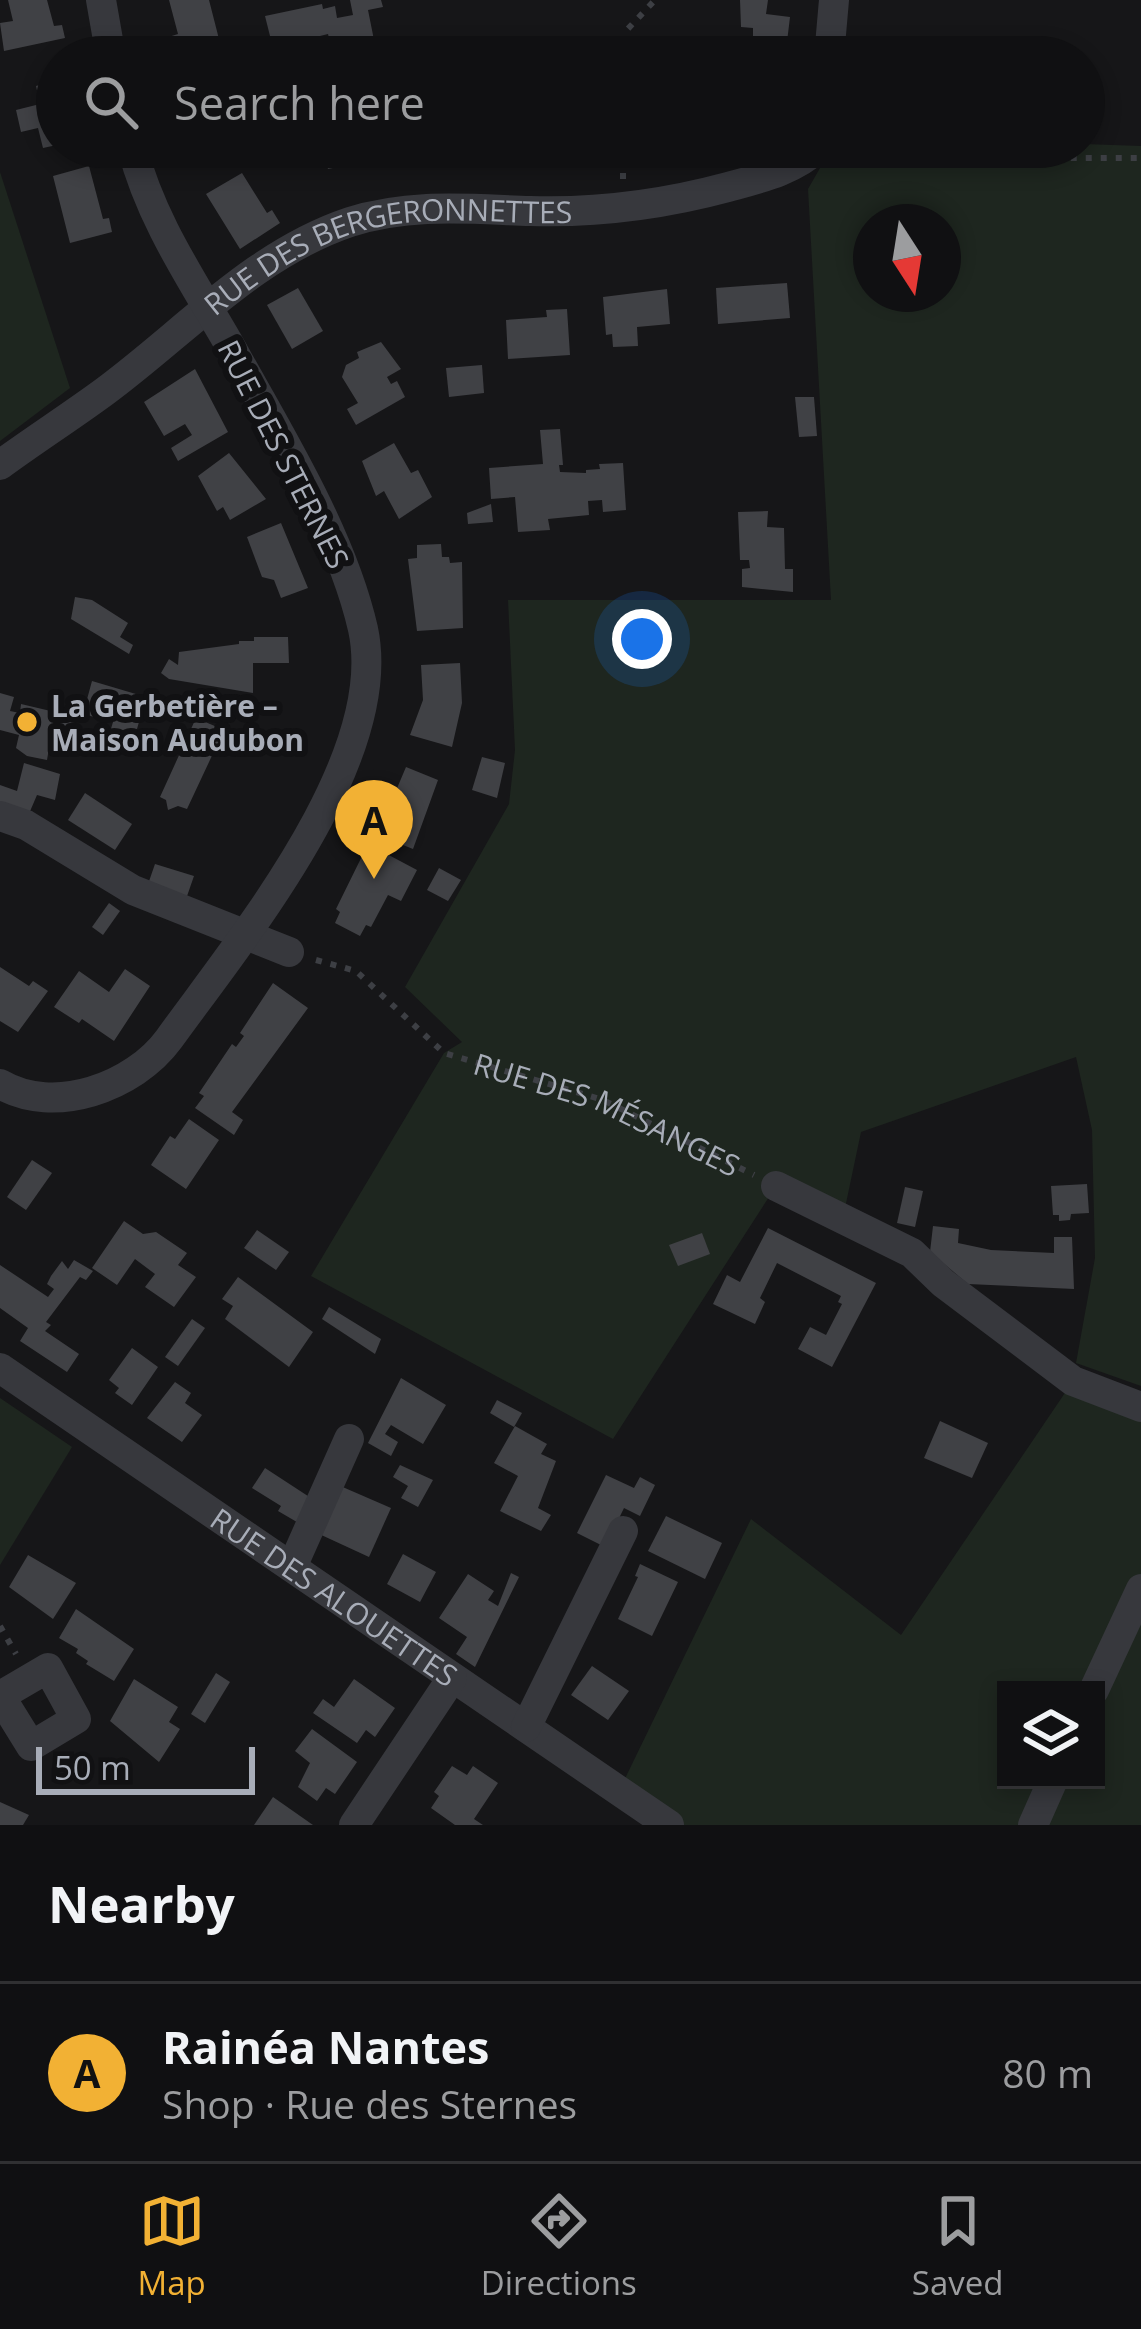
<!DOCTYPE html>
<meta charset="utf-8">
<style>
:root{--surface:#101012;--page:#19191b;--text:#f1f3f6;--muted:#9c9d9f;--line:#303032;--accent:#f2b134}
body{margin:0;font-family:"Open Sans",sans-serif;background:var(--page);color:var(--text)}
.controls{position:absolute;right:36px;bottom:36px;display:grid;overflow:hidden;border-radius:0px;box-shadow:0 6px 18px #0003}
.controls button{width:108px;height:108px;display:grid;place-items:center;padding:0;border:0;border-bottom:3px solid var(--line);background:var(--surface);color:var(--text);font:60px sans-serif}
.compass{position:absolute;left:853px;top:204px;width:108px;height:108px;border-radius:50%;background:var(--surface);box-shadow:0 6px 18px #0003;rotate:168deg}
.scale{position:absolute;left:36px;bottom:30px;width:219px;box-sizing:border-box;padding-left:12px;border:6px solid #a8adb8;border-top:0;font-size:33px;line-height:42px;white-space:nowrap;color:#a8adb8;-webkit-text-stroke:9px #111113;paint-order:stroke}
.you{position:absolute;left:642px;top:639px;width:42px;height:42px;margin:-30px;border:9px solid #fff;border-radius:50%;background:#1a73e8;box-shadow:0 0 0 18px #1a73e833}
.badge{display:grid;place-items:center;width:78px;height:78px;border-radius:50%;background:var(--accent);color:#111;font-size:39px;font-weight:700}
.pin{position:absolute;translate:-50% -99px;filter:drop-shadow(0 3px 6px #0008)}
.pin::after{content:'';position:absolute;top:63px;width:42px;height:36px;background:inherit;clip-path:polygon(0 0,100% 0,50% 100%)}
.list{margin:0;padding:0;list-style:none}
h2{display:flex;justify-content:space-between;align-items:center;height:156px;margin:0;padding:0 48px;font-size:51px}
h2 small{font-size:39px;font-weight:400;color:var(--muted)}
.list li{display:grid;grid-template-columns:78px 1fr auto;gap:36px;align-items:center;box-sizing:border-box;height:180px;padding:0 48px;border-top:3px solid var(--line)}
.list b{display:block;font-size:45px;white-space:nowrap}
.list p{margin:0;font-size:39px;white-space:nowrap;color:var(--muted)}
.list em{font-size:39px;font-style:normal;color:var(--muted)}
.icon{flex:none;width:66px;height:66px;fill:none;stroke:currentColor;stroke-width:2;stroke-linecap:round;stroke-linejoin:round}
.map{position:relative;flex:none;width:1141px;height:1825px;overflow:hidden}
.search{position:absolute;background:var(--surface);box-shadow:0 6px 18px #0003;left:36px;right:36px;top:36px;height:132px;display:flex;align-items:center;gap:30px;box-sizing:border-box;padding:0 42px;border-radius:66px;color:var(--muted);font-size:45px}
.sheet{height:336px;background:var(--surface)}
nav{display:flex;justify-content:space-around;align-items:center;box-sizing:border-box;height:168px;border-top:3px solid var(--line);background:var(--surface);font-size:33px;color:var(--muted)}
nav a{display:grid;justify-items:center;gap:6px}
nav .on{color:var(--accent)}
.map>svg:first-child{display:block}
.green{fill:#1e261f;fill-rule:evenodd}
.building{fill:#404145}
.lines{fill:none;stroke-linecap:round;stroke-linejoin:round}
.path{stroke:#3d3f44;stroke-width:6;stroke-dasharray:6 9;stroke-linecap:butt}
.minor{stroke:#37383d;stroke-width:30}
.poi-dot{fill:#f2b134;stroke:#111113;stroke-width:4.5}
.labels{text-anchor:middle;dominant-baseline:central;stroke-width:12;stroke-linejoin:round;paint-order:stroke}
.street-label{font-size:30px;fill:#a8adb8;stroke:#111113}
.poi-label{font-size:30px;font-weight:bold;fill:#a8adb8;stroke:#111113;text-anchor:start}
</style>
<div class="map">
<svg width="1141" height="1825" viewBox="0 0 1141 1825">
<rect width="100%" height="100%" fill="#161618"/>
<g class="green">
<path d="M1084,144l57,2v1240l-65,-23 19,-105 -3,-128 -16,-73 -215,75 -16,76 -69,-22 -163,253 -302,-163 133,-223 18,-11 -57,-55 104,-183 6,-54 -7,-150h323l-23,-411 24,-42zM871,222h72v72h-72z"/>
<path d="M0,172l70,216 -70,53z"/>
<path d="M1073,1381l68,26v418h-477l-46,-32 133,-274 150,116zM1006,1690h90v90h-90z"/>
<path d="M0,1398l72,49 -72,118z"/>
</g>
<g class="building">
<path d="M8,0h39l7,26 8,-1 3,13 -61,13 -4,-28 13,-2z"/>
<path d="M169,0h40l11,43 -53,14 -5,-18 16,-5z"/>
<path d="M350,0h31l2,7 -15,3 7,35 -43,6 -4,-17 -40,10 -1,-7 -16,3 -6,-24 57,-12 1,5 12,-3 2,12 16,-3z"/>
<path d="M740,0h28l-2,14 24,3 -3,25 14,15h-48v-29l-12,-1z"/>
<path d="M57,80v65l-14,3 -5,-20 -17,4 -5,-22 24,-6 -4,-18z"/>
<path d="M272,147h21l3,6 -29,12 -5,-14z"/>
<path d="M322,147h50l1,2 -19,4 3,10 -29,6z"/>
<path d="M89,166l14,53 6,-1 3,14 -42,11 -17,-67z"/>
<path d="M242,173l25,40 5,-3 8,13 -40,26 -34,-55z"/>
<path d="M787,283l3,35 -72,6 -2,-36z"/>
<path d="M298,288l25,43 -31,18 -25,-44z"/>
<path d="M667,289l3,35 -33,3 1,19 -25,1 -1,-13 -6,1 -3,-38z"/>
<path d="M567,309l3,46 -62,4 -2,-39 41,-3 -1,-7z"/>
<path d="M381,342l20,27 -14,8 4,7 6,-3 8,16 -49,28 -9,-16 11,-6 -16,-26 4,-12 13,-7 -2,-6z"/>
<path d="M482,365l2,28 -35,4 -3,-29z"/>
<path d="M195,369l33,63 -50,29 -7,-13 21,-13 -7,-11 -21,12 -20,-34z"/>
<path d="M795,397h19l3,39 -18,1z"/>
<path d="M560,429l3,36h-4l1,7 26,1v-3l14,-1 -1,-5 24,-1 3,47 -23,2 -1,-12 -14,1 1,14 -41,4 2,11 -32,2 -3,-35 -24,2 -2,-31 54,-4 -3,-34z"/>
<path d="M394,443l17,30 7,-3 14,27 -33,22 -15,-28 -8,5 -14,-35z"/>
<path d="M229,453l37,46 -36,21 -7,-13 -6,4 -19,-35z"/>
<path d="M491,504l2,18 -25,2 -1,-11z"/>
<path d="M768,511l-1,16 17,1 1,41h8v23l-51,-5v-18l8,-1 -1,-8h-9l-2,-48z"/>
<path d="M281,523l27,65 -27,10 -7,-18 -12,-3 -15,-40z"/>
<path d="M441,544l1,13h7l1,6 12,-1 1,66 -46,3 -9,-72 9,-1v-13z"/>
<path d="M75,597l17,3 36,23 -8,14 13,8 -4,9 -58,-35z"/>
<path d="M254,637h34l1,26h-36v30l-84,-14 -8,-6 8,-14 9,6 1,-13 60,-8v-3h15z"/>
<path d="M460,663l2,40 -10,44 -42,-12 13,-35 -2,-35z"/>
<path d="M92,681l54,16 -9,32 -7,-1 -2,9 -18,-5 3,-10 -30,-8z"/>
<path d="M0,693l14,4 -4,14 10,2 1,-9 55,13 -7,35 -20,-4 -2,12 -20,-4 -11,-8 3,-13 -19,-5z"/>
<path d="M196,718l28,12 -37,79 -9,-3 -10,4 -2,-10 -6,-3z"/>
<path d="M482,757l23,6 -8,35 -25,-8z"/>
<path d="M24,763l36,11 -5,26 -18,-5 -9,21 -28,-9v-22l17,6z"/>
<path d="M406,767l32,13 -25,69 -40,-16 6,-15 5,1z"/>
<path d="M85,793l47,31 -17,26 -47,-30z"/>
<path d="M368,844l49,26 -16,31 -13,-6 -17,32 -5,-2 -6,11 -25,-13 5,-11 -4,-3z"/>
<path d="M155,864l39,12 -8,23 -39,-12z"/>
<path d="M439,868l22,12 -13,21 -21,-11z"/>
<path d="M109,903l11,8 -17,24 -11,-8z"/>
<path d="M0,967l29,19 4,-5 15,10 -30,41 -18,-11z"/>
<path d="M125,969l25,17 -36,55 -32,-22 -3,4 -25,-16 25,-36 30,21z"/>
<path d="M273,983l35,25 -76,104 11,8 -9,15 -39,-27 9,-12 -5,-3 33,-49 4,3 8,-11 -4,-3z"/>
<path d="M189,1119l30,21 -33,49 -35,-24 19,-29 5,3z"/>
<path d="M32,1160l20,13 -26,37 -19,-13z"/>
<path d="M1087,1184l2,29 -18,1 -1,6 -11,1v-6h-6l-2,-29z"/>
<path d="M905,1187l18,4 -8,36 -18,-4z"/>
<path d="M124,1221l19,13 13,-2 31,21 -9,12 18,12 -22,30 -29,-20 10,-13 -20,-15 -18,26 -25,-17z"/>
<path d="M933,1226l26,3 -1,14 33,7 63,3v-16h18l2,52 -106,-5 -38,-32z"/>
<path d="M768,1228l108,55 -44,84 -34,-18 12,-22 16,8 16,-31 -4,-2 3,-6 -64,-33 -17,35 5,4 -10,22 -42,-20 14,-29 13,7z"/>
<path d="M257,1230l32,22 -13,18 -32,-22z"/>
<path d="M702,1233l8,21 -32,12 -9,-21z"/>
<path d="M74,1260l19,11 -7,9 -6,-3 -34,45 5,3 -6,6 34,23 -12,18 -47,-31 8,-13 -28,-20v-43l48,32 6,-8 -7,-5 4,-8 11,-15 6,8z"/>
<path d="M238,1277l75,55 -24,35 -64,-48 8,-13 -11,-7z"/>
<path d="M329,1307l52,32 -6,15 -53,-35z"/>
<path d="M192,1319l13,9 -27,38 -13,-9z"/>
<path d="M132,1348l26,19 -26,38 -17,-12 4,-5 -10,-8z"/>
<path d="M401,1378l45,27 -23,39 -32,-19 -6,9 13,8 -7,14 -23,-13z"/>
<path d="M175,1382l16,11 -6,10 17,12 -20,27 -35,-24z"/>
<path d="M497,1400l25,13 -8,14 -24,-14z"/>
<path d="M940,1421l48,22 -16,35 -48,-20z"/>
<path d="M515,1426l32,18 -6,10 15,7 -18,47 13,7 -10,16 -41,-20 18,-35 -24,-13z"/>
<path d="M400,1465l33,15 -15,27 -17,-9 7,-12 -15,-9z"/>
<path d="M265,1468l49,32 -12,25 -24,-14 3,-5 -29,-18z"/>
<path d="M606,1475l28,13 6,-11 15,8 -15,31 -16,-8 -19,39 -28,-14z"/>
<path d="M338,1485l53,23 -22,49 -52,-24z"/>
<path d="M666,1516l56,27 -17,36 -57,-28z"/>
<path d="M403,1554l33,18 -16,30 -33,-18z"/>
<path d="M28,1555l48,28 -23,36 -44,-32z"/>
<path d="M640,1564l38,18 -26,54 -34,-17 20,-42 -3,-1z"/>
<path d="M511,1573l8,4 -44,90 -19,-13 11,-17 -28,-19 29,-44 26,17 -6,9 10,6z"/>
<path d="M76,1609l58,40 -20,32 -28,-17 2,-3 -12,-8 2,-4 -19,-11z"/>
<path d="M592,1666l37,25 -21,29 -37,-25z"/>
<path d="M216,1673l14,9 -25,41 -14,-9z"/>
<path d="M134,1679l44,28 -9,15 11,7 -21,33 -49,-41z"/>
<path d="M354,1679l41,29 -20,29 -9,-7 -9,13 -44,-30 10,-14 11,8z"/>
<path d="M312,1729l45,33 -22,32 -9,-6 -9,13 -19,-14 12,-24 -15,-12z"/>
<path d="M452,1766l15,9 6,-9 25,17 -24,36 9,6h-28l-24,-17 8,-12 -5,-4z"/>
<path d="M273,1797l40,28h-59z"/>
<path d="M0,1802l29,13 -6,10h-23z"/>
</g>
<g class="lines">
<g class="path">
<path d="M624,57v-24l31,-33"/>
<path d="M846,148l192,10h103"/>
<path d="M623,179v-32"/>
<path id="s1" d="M316,960l40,11 88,82 159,47 151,75"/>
<path d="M0,1626l16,28"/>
</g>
<g class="minor">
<path d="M101,0l10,57"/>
<path d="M829,57l5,-57"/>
<path id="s2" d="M0,465c34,-25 70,-48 104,-73 80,-59 150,-138 246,-170 61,-19 118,-13 180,-11 67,2 135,-7 198,-24 33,-9 65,-16 91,-40"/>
<path d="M0,816l26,9 107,65 156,62"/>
<path d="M0,1084c54,32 134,3 169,-45 72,-100 222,-280 194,-410 -21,-92 -80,-189 -126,-271 -39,-70 -85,-133 -105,-211"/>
<path d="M776,1186l136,67 31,30 130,98 68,26"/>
<path id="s3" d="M0,1368l669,457"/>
<path d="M292,1567l57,-128"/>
<path d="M48,1668l28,51 -45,27 -31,-50z"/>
<path d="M1094,1690l47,-101"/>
<path d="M526,1727l97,-196"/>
<path d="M354,1825l98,-147"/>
<path d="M1033,1825l20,-45"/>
</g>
</g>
<circle class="poi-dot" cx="27" cy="722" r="12"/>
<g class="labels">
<g class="street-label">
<text stroke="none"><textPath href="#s2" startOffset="456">RUE DES BERGERONNETTES</textPath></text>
<text transform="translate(284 454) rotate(63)">RUE DES STERNES</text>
<text stroke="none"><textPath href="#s1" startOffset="336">RUE DES MÉSANGES</textPath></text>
<text stroke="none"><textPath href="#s3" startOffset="405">RUE DES ALOUETTES</textPath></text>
</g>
<g class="poi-label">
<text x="51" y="705">La Gerbetière –<tspan x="51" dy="34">Maison Audubon</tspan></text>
</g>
</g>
</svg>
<div class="controls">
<button><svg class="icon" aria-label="layers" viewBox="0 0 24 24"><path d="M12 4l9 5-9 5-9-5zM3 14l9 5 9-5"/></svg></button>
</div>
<svg class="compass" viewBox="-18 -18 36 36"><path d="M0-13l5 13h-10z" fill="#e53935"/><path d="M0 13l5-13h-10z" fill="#9c9d9f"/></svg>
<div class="scale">50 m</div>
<div class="you"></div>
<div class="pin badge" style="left:374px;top:879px">A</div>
<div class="search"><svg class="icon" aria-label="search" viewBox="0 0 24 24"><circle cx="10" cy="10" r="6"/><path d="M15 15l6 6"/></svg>Search here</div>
</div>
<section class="sheet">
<h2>Nearby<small></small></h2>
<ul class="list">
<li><span class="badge">A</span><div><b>Rainéa Nantes</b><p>Shop · Rue des Sternes</p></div><em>80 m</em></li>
</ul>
</section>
<nav>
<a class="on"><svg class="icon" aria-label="map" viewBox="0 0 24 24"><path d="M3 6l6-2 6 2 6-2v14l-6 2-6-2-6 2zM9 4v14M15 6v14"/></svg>Map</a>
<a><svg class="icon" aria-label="directions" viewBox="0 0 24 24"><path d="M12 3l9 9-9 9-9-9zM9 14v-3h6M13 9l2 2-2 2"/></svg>Directions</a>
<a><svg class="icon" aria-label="saved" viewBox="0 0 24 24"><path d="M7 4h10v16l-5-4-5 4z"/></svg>Saved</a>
</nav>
